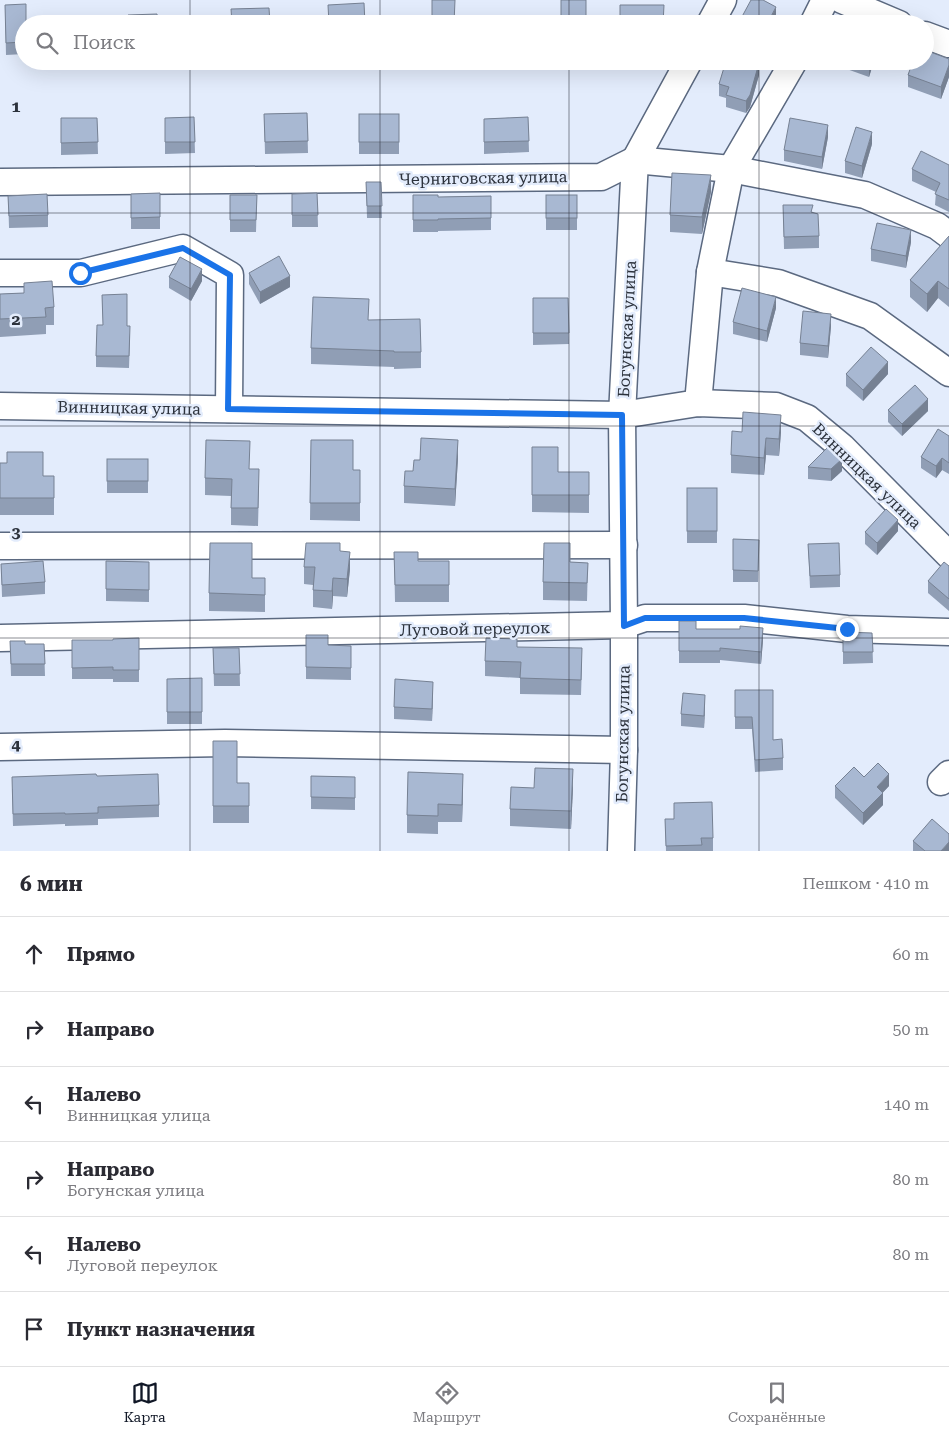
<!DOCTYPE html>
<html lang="ru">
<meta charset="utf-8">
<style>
:root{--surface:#fff;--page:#f7f7f7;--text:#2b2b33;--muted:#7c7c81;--line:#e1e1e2;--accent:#111827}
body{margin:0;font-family:"Roboto Serif",serif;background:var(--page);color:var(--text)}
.stop{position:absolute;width:15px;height:15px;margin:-11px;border:4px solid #1a73e8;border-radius:50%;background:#fff}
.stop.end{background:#1a73e8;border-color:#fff;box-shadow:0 1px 5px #0008}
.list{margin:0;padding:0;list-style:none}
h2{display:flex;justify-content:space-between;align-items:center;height:65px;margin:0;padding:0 20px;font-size:21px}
h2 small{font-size:16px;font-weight:400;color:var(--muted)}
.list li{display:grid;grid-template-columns:32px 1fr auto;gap:15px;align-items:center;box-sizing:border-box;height:75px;padding:0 20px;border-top:1px solid var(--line)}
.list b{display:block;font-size:19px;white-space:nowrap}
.list p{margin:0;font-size:16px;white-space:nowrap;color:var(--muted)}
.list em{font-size:16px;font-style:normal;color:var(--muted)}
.icon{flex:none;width:28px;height:28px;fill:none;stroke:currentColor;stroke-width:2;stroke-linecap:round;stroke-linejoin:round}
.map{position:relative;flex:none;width:949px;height:851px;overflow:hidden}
.search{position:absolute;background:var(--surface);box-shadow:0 5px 20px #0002;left:15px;right:15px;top:15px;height:55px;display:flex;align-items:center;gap:12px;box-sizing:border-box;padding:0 18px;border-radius:28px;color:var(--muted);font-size:19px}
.sheet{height:515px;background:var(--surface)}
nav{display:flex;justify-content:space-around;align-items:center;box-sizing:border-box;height:70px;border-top:1px solid var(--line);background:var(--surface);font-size:14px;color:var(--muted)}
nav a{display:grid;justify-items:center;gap:2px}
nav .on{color:var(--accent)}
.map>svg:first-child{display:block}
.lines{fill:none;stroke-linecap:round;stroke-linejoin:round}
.minor-casing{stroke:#5b6980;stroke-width:29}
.minor{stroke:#fff;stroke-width:26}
.wall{fill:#909eb5}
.shaded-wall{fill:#768193}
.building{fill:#a8b8d2;stroke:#768193}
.route{stroke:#1a73e8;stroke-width:6}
.grid{fill:none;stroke:#2c323c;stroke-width:1;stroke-opacity:0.55}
.labels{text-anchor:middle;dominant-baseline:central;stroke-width:5;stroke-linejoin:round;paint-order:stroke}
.street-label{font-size:16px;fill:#2c323c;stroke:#e3ecfc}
.grid-label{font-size:16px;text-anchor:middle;font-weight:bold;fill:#2c323c;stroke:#e3ecfc;stroke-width:5;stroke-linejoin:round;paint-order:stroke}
</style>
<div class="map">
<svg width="949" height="851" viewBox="0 0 949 851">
<rect width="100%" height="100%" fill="#e3ecfc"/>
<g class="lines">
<defs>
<g id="minor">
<path d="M842,0l57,24"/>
<path d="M710,24l13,-24"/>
<path d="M813,24l12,-24"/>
<path d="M925,35l24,9"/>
<path d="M0,182l601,-5 34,-17 96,9 134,26 72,31 12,9"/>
<path d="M710,272l68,11 92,33 79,57"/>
<path d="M0,273h81l102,-25 47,27 -1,134"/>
<path d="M698,403l12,-131 21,-103 63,-108"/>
<path d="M0,406l622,9 76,-12 78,3 31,12 35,29 107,108"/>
<path d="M0,546l624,-1"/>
<path d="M0,638l624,-13 21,-7h99l103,11 102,3"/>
<path d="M0,747l225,-4 399,7"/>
<path d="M941,782l8,-8"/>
<path d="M621,851l3,-101v-125l-2,-210 13,-255 54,-99"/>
</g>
</defs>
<use href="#minor" class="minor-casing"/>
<use href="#minor" class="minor"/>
</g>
<g class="wall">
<path d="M5,5l21,17 -2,2v30l-18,1z"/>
<path d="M949,59v18l-8,22 -33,-12v-12z"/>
<path d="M830,61h44l-5,16 -39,-14z"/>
<path d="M759,75l-9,32 -4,6 -20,-6v-9l-7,-2v-12z"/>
<path d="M307,113l1,40 -43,1 -1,-40z"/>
<rect x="359" y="114" width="40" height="40"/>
<path d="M194,117l1,36 -30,1v-36z"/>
<path d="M528,117l1,35 -45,2v-35z"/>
<path d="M61,118h36l1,36 -37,1z"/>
<path d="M828,137l-6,32 -38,-8v-11z"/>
<path d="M872,144l-10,34 -17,-5v-12z"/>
<path d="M949,165v47l-14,-7 1,-13 -24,-11v-12z"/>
<path d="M366,182h15l1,36h-15z"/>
<path d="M711,192l-9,42 -32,-2v-17z"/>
<path d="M160,193v36h-29v-35z"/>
<path d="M317,193l1,34h-26v-33z"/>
<path d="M230,195h27l-1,37h-26z"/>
<path d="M413,195l25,2 53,-1v34l-53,1v1h-25z"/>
<rect x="546" y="195" width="31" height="35"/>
<path d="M8,196l40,19v12l-39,1z"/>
<path d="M783,205l30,7 6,24v12l-35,1z"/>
<path d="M949,236v71l-11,-9 -11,14 -17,-15v-17z"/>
<path d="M911,242l-5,26 -35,-7v-12z"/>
<path d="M249,273l41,14 -30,17 -11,-20z"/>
<path d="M169,277l33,4 -11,20 -22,-13z"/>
<path d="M24,283l30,24v18h-8v9l-46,3v-43l24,-1z"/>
<path d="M102,295l25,31 3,11 -1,31 -33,-1v-11l7,-31z"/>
<path d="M533,298h35l1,46 -36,1z"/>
<path d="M776,308l-9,34 -34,-8v-12z"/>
<path d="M369,320l52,32v16l-27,1v-2l-83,-3v-16z"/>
<path d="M831,326l-3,32 -28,-3v-12z"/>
<path d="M846,374h42l-25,27 -17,-15z"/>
<path d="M888,410l40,1 -26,25 -14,-14z"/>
<path d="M742,432h39l-2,24 -13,-1 -2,20 -33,-2v-18z"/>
<path d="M949,436v38l-7,-4 -6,8 -15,-10v-11z"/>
<path d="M311,440l42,30h7v51l-50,-1z"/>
<path d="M829,446l13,25 -11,10 -23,-2v-12z"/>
<path d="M532,447l26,25h31v41l-57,-1z"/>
<path d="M458,458l-3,48 -51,-3v-17l16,-26z"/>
<rect x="107" y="459" width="41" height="34"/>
<path d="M0,463h7l36,13h11v39h-54z"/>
<path d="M250,469l9,18 -1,39 -27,-1v-29l-26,-1v-17z"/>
<rect x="687" y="488" width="30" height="55"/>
<path d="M898,531l-21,24 -12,-11v-12z"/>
<path d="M733,539l26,1 -1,42h-25z"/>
<path d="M808,544l32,31v12l-30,1z"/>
<path d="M340,552l10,17 -3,28 -14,-1 -1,13 -19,-2v-22l-9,-1v-17z"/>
<path d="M394,552l24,9h31v41h-54z"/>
<path d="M106,561l43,1v40l-43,-1z"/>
<path d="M570,562l18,1 -1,38 -44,-1v-18z"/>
<path d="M1,564l44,18v12l-43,3z"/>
<path d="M949,566v45l-21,-18v-12z"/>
<path d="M252,578h13v34l-56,-1v-18z"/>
<path d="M679,621l17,8 67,11 -2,24 -41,-4v3h-41z"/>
<path d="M843,632l29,1 1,30 -30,1z"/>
<path d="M306,635l22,10 23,1v34l-45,-1z"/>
<path d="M139,638v44h-26v-3h-41v-39h41z"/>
<path d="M10,641l15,3h19l1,32h-34z"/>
<path d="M517,647l65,17 -1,31 -61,-1v-16l-35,-2v-15z"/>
<path d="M213,648h26l1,38h-26z"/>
<path d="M202,678v46h-35v-45z"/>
<path d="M735,690l38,50 10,18v12l-28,2 -3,-43h-17z"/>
<path d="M433,693l-1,28 -38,-2v-12z"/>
<path d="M705,707l-1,21 -23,-2v-12z"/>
<path d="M213,741l24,42h12v40h-36z"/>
<path d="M97,776l62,29v12l-61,2v6l-33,1v-2l-52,2 -1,-37z"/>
<path d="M311,776l44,1v33l-44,-1z"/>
<path d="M864,777l25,9 -7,7 1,12 -20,20 -28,-27v-12z"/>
<path d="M573,787l-2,42 -61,-3v-17l24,-21z"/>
<path d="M463,791l-1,31h-24v12l-31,-1v-18z"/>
<path d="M674,803l39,35v13h-47l-1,-32h9z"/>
<path d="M913,841l36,10h-36z"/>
</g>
<g class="shaded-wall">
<path d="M776,7v12l-2,5h-7z"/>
<path d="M870,61h4l-5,16v-12z"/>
<path d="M759,63v12l-9,32 -4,6v-12z"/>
<path d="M949,65v12l-8,22v-12z"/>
<path d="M828,125v12l-6,32v-12z"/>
<path d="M872,132v12l-10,34v-12z"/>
<path d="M711,175v17l-9,42v-17z"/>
<path d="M911,230v12l-5,26v-12z"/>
<path d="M202,269v12l-11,20v-12z"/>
<path d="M290,276v11l-30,17v-12z"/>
<path d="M938,281v17l-11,14v-18z"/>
<path d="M776,297v11l-9,34v-11z"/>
<path d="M831,314v12l-3,32v-12z"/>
<path d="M888,362v12l-25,27v-11z"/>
<path d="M928,399v12l-26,25v-12z"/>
<path d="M781,415v17l-2,24v-17z"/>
<path d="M766,438v17l-2,20v-17z"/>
<path d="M458,440v18l-3,48v-17z"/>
<path d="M942,458v12l-6,8v-12z"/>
<path d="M842,459v12l-11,10v-12z"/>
<path d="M898,520v11l-21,24v-12z"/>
<path d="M350,552v17l-3,28v-18z"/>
<path d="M333,578v18l-1,13v-18z"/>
<path d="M763,628v12l-2,24v-12z"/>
<path d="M433,682v11l-1,28v-12z"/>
<path d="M705,695v12l-1,21v-12z"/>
<path d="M573,769v18l-2,42v-18z"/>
<path d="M463,774v17l-1,31v-17z"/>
<path d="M889,774v12l-12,13v-12z"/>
<path d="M883,793v12l-20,20v-12z"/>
<path d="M949,842v9h-8z"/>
</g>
<g class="building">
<path d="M432,0h23l-1,24h-22z"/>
<rect x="561" y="0" width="25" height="24"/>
<path d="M751,0h12l13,7 -9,17h-29z"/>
<path d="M364,3l1,21h-36l-1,-19z"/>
<path d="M26,4v18l31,-1v3h-33v18l-18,1 -1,-38z"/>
<path d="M620,5h44l-1,19h-43z"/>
<path d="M269,8l1,16h-38l-1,-15z"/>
<path d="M157,14l1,10h-30v-9z"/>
<path d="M842,17l21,7h-23z"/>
<path d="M925,50l24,9v6l-8,22 -33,-12 5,-14h12z"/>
<path d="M726,61h26l7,2 -9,32 -4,6 -20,-6 3,-8 -10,-3z"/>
<path d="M858,61h12l-1,4z"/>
<path d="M307,113l1,28 -43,1 -1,-28z"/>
<rect x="359" y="114" width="40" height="28"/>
<path d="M194,117l1,25h-30v-24z"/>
<path d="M528,117l1,24 -45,1v-23z"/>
<path d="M61,118h36l1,24 -37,1z"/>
<path d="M790,118l38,7 -6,32 -38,-7z"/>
<path d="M856,127l16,5 -10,34 -17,-5z"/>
<path d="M921,151l28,14v35l-14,-6 5,-11 -28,-14z"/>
<path d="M672,173l39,2 -9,42 -32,-2z"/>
<path d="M366,182h15l1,24h-15z"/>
<path d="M160,193v24l-29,1v-24z"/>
<path d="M317,193l1,22h-26v-21z"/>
<path d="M47,194l1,21 -39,1 -1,-20z"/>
<path d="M230,195h27l-1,25h-26z"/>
<path d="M413,195h25v2l53,-1v22l-53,1v1h-25z"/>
<rect x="546" y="195" width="31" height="23"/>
<path d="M783,205h30l-2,7 7,2 1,22 -35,1z"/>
<path d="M877,223l34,7 -5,26 -35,-7z"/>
<path d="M949,236v53l-11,-8 -11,13 -17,-14z"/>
<path d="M279,256l11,20 -30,16 -11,-19z"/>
<path d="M180,257l22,12 -11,20 -22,-12z"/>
<path d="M52,281l2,26 -9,1 1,9 -46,2v-25l24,-1v-10z"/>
<path d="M742,288l34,9 -9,34 -34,-9z"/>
<path d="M127,294v32h3l-1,30h-33l1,-31h6l-1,-30z"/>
<path d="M313,297l56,2 -1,21 52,-1 1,33h-27v-1l-83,-3z"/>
<path d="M533,298h35l1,35h-36z"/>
<path d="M803,311l28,3 -3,32 -28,-3z"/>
<path d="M871,347l17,15 -25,28 -17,-16z"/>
<path d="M915,385l13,14 -26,25 -14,-14z"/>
<path d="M743,412l38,3 -2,24 -13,-1 -2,20 -33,-3 1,-24 10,1z"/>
<path d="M938,429l11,7v27l-7,-5 -6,8 -15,-9z"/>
<path d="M421,438l37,2 -3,49 -51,-3 1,-15h8l1,-11h6z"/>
<path d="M206,440l44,1 -1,28h10l-1,39h-27l1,-29 -27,-1z"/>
<path d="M311,440h42v30h7v33h-50z"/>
<path d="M829,446l13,13 -11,10 -23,-2z"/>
<path d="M532,447h26v25h31v23h-57z"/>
<path d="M7,452h36v24h11v22h-54v-35h7z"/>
<rect x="107" y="459" width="41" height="22"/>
<rect x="687" y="488" width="30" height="43"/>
<path d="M886,509l12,11 -21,23 -12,-11z"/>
<path d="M733,539l26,1 -1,31 -25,-1z"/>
<path d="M210,543h42v35h13v17l-56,-2z"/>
<path d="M306,543h34v8l10,1 -3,27 -14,-1 -1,13 -19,-1 2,-23h-11z"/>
<path d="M544,543h26v19l18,1 -1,20 -44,-1z"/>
<path d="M839,543l1,32 -30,1 -2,-32z"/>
<path d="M394,552h24v9h31v24h-54z"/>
<path d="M43,561l2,21 -43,3 -1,-21z"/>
<path d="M106,561l43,1v28l-43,-1z"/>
<path d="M944,562l5,4v33l-21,-18z"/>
<path d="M679,621h17v8h44v-3l23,2 -2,24 -41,-4v3h-41z"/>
<path d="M843,632l29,1 1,19h-30z"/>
<path d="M306,635h22v10l23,1v22l-45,-1z"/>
<path d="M139,638v32h-26v-3l-41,1v-28h41v-1z"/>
<path d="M486,638l31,1v8l65,1 -1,32 -61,-2 1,-16 -36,-1z"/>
<path d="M10,641h15v3h19l1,20h-34z"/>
<path d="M213,648h26l1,26h-26z"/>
<path d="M202,678v34h-35v-33z"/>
<path d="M395,679l38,3 -1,27 -38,-2z"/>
<path d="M735,690h38v50l9,-1 1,19 -28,2 -3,-43h-17z"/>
<path d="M683,693l22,2 -1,21 -23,-2z"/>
<path d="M213,741h24v42h12v23h-36z"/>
<path d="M878,763l11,11 -12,13 6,6 -20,20 -28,-27 19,-19 10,10z"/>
<path d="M535,768l38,1 -2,42 -61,-2 1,-22 23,1z"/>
<path d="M408,772l55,2 -1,31 -24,-1v12l-31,-1z"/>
<path d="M96,774l1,2 61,-2 1,31 -61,2v6l-33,1v-1l-52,1 -1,-37z"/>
<path d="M311,776l44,1v21l-44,-1z"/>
<path d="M712,802l1,36h-12l1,7 -36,1 -1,-27h9v-16z"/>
<path d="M932,819l17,15v8l-8,9h-16l-12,-10z"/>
</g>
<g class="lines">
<path class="route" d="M80,273l103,-25 47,27 -2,134 394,6 2,211 21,-8h99l103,11"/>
</g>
<path class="grid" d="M190,0v24M380,0v24M569,0v24M759,0v24M190,61v790M380,61v790M569,61v790M759,61v790M0,213h949M0,426h949M0,638h949"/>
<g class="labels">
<g class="street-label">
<text transform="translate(483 178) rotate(-1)">Черниговская улица</text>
<text transform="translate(627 329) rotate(-87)">Богунская улица</text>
<text transform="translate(129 408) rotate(1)">Винницкая улица</text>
<text transform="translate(867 476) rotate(44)">Винницкая улица</text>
<text transform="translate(475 629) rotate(-1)">Луговой переулок</text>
<text transform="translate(623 734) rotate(-89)">Богунская улица</text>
</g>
</g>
<g class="grid-label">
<text x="16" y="112">1</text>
<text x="16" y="325">2</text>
<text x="16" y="538">3</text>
<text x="16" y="750">4</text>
</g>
</svg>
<div class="stop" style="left:80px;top:273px"></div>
<div class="stop end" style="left:847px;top:629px"></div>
<div class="search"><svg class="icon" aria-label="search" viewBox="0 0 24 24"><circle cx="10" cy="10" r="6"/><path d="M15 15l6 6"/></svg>Поиск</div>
</div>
<section class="sheet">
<h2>6 мин<small>Пешком · 410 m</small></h2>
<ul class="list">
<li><svg class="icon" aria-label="ahead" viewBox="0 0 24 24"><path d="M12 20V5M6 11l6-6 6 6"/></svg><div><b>Прямо</b></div><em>60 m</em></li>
<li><svg class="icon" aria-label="right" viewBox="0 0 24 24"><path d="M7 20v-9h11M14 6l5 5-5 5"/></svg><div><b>Направо</b></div><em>50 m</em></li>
<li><svg class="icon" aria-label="left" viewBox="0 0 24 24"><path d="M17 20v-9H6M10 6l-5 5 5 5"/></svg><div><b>Налево</b><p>Винницкая улица</p></div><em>140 m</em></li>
<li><svg class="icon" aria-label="right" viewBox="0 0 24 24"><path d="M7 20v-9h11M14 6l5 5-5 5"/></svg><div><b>Направо</b><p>Богунская улица</p></div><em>80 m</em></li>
<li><svg class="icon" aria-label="left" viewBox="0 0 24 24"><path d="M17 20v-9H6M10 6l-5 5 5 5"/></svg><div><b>Налево</b><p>Луговой переулок</p></div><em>80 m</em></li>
<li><svg class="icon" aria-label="arrive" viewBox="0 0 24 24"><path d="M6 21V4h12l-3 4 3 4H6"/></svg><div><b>Пункт назначения</b></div></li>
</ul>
</section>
<nav>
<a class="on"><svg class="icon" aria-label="map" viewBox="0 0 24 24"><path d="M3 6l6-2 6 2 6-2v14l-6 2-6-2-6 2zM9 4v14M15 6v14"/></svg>Карта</a>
<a><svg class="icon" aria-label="directions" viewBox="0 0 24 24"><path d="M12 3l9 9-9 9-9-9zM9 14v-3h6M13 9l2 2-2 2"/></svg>Маршрут</a>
<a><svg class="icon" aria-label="saved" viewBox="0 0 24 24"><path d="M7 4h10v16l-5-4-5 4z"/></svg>Сохранённые</a>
</nav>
